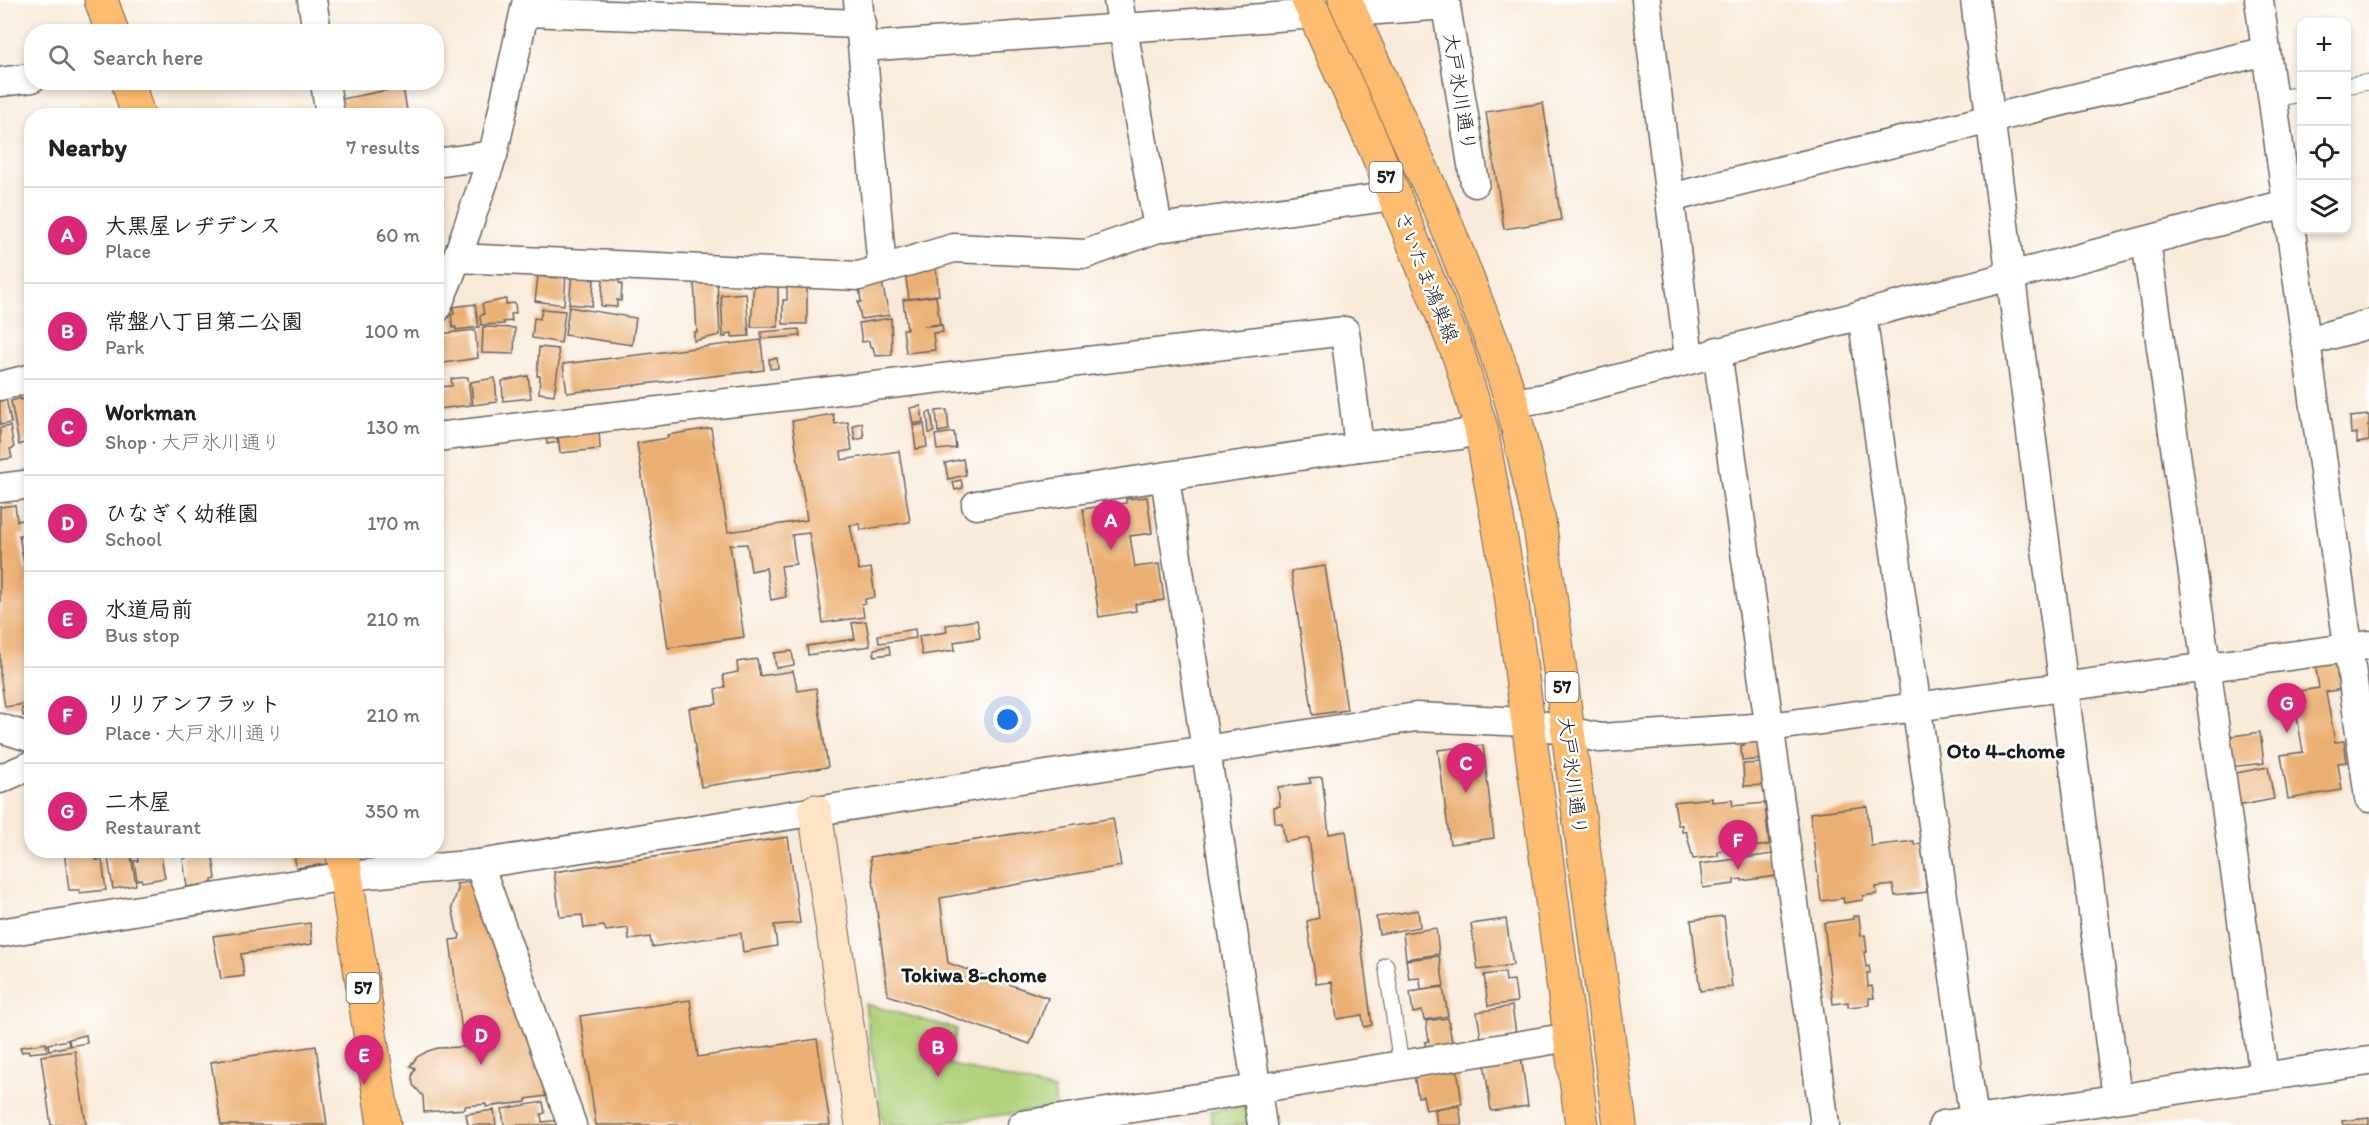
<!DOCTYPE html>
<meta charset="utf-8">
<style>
:root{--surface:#fff;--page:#f2f2f2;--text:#202124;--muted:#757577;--line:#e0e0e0;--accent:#db2777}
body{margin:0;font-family:Itim,"Klee One",sans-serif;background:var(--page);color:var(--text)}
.controls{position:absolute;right:18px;top:18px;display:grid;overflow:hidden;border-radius:12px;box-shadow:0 3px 9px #0003}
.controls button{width:54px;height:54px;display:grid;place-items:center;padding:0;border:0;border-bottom:2px solid var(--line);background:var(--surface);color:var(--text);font:30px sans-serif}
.you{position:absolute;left:1008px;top:720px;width:21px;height:21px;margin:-15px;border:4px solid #fff;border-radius:50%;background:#1a73e8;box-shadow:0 0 0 9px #1a73e833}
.badge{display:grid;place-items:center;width:39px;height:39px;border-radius:50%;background:var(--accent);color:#fff;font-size:20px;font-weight:700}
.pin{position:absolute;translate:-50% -50px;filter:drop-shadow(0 2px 3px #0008)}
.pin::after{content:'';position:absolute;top:32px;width:21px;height:18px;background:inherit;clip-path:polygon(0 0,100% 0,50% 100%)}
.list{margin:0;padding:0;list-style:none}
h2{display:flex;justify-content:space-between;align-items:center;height:78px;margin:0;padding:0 24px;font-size:26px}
h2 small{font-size:20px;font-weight:400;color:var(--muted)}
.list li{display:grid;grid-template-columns:39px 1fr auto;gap:18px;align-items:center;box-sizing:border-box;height:96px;padding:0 24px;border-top:2px solid var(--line)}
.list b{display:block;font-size:22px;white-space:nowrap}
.list p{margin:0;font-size:20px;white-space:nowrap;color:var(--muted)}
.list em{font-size:20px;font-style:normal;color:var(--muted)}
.icon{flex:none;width:33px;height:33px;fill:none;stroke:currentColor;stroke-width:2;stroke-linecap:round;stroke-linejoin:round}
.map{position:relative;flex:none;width:2369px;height:1125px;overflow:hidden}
.search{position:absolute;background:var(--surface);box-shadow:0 3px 9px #0003;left:24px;top:24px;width:420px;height:66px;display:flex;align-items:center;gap:15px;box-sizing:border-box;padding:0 21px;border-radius:24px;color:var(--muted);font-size:22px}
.panel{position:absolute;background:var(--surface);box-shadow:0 3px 9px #0003;left:24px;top:108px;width:420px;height:750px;border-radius:24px}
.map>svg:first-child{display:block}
.green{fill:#b0d27b;stroke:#66774c;stroke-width:1.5}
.building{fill:#ebb073}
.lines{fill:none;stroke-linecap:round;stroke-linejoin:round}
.lane-casing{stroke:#69645e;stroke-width:17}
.street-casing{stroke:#69645e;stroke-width:31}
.secondary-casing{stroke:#69645e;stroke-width:35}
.primary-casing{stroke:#69645e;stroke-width:35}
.lane{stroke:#fff;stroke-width:15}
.street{stroke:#fff;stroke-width:28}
.secondary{stroke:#fee4c5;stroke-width:33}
.primary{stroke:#fdbc6f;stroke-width:33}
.labels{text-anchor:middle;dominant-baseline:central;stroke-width:5;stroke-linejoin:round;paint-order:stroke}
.shield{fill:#fff;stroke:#606060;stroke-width:1.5}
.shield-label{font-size:18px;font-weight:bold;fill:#1c1c1c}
.street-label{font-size:20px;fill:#1c1c1c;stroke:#fff}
.neighbourhood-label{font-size:21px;font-weight:bold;fill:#1c1c1c;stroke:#fff}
</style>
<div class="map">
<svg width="2369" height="1125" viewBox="0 0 2369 1125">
<rect width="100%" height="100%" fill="#fff"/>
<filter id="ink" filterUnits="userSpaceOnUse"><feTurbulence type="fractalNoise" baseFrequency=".0167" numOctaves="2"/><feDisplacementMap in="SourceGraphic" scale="12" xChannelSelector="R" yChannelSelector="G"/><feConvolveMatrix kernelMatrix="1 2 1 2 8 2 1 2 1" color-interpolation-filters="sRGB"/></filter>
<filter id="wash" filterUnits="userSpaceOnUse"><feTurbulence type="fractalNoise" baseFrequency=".008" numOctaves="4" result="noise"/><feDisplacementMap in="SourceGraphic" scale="24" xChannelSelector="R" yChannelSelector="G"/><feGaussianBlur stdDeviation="1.35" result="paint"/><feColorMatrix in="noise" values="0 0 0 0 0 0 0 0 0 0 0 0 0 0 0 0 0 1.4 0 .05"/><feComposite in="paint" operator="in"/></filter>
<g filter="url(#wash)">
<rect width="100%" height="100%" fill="#f8ead8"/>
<g class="green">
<path d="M865,1004l92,25 -9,35 106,26 2,18 -134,17h-39z"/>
<path d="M1248,1105l3,20h-39l-2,-14z"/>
</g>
<g id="blocks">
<g class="building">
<path d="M403,87l5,29h-69l-2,-16z"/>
<path d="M1543,103l18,117 -57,9 -18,-117z"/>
<path d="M436,201l7,2 -6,17h-1z"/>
<path d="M935,259l4,36 -30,4 -5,-33z"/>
<path d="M558,272l8,1 -2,32 -29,-4 3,-25 19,2z"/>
<path d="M572,274l18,2v3l4,1 -2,26 -23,-2z"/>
<path d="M605,278l13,1 1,4 3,1 -1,17 -4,-1v7l-16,-1 2,-26z"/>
<path d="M881,278l8,37 -28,4 -3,-17h3l-2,-16z"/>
<path d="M717,280l3,55 -26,6v-9h3l-3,-50z"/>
<path d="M754,281h24v46h-27z"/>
<path d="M787,283l20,1v40h-24v-24h4z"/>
<path d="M746,293l3,43 -17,1v-4l-6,1v3h-3l-2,-42z"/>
<path d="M936,296l4,28 -16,2 18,-1 1,7 -10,1 2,17 -29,3 -3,-24h4l-4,-29z"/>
<path d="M506,299v5l9,-1 1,10 -5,1 1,7 -9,1 1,2 -23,1 -1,-9 4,-2 -2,-10z"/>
<path d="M475,304l4,23 -23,3v-3l-3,1 -2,-13 3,-1 -1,-7z"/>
<path d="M569,307l67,11 -4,27 -67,-10z"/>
<path d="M542,309l23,2 -4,32 -29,-5 2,-20 6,1z"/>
<path d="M891,318l1,37 -17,1 -2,-9h-3l-1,-6 -7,1 -3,-19z"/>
<path d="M483,327l32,1 -1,26 -32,-1z"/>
<path d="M799,329l1,7 -38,3 -1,-7z"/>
<path d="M475,330l3,28 -41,6 -1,-20 4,-1 -1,-9z"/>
<path d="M761,340l3,30 -197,23 -4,-29z"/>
<path d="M539,347l19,2 1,13 -5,33 -15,-2 1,-17h-3z"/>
<path d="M777,358l1,10 -8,1 -1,-10z"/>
<path d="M528,376l3,22 -28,3 -1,-20z"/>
<path d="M468,377l3,28 -33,4 -1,-22 15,-1 -1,-7z"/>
<path d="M495,378l2,24 -24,3 -2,-23z"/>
<path d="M5,393l6,30 -11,2v-31z"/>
<path d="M21,398v2l8,-1 3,37 -5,1v5l-8,3 -8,-44z"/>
<path d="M921,406l2,16 -10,2 -3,-16z"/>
<path d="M947,410l2,20 -11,2 -2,-21z"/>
<path d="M931,412l3,20 -5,1 -2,-20z"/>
<path d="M833,414l2,10 13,-2 4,28 -11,2 1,8 57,-9 11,71 -49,8 -1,-6 -10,1 9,45 12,-2 4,29 -10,2v4l-3,1 2,13 -41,6 -14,-90 -17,2 4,29 -15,2 5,31 -15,3 -5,-32 -15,3 -4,-27 -17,1 14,92 -76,11 -31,-205 31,-5 -1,-3 44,-7 17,104 79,-12 -15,-99z"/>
<path d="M2369,415v26l-12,2v-10l-6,1 -1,-17z"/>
<path d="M862,423l2,15 -9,2 -2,-15z"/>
<path d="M924,424l3,23 -11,2 -3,-23z"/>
<path d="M10,426l4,22 -4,1 2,9 -12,2v-32z"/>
<path d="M599,430l1,19 -40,4 -2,-19z"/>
<path d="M954,432l2,16 -19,2 -2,-15z"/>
<path d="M556,434l2,8 -11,2 -1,-8z"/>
<path d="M963,459l3,16 -18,4 -3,-16z"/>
<path d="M961,480l2,8 -8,2 -2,-8z"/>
<path d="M1147,497l5,36 -22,3 5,31 24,-3 5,36 -29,4 1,7 -37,6 -16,-108 43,-6v-4z"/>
<path d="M15,505l2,16 6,-1 2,14 -6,1 6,35 6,-1 1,7v8h-5l5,32v87l-27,4 -5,-33v-167z"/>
<path d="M1325,566l22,144 -34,5 -22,-144z"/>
<path d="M977,620l3,18 -26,4 1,8 -33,5 -3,-19 28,-4 -1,-7z"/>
<path d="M866,621l4,25 -62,9 -1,-9 48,-7 -3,-16z"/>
<path d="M915,629l1,9 -37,5 -1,-8z"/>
<path d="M889,646l1,8 -16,2v-7z"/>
<path d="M792,651l2,14 -18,3 -2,-15z"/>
<path d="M2343,657l4,31 -21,4 9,50 9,-1 3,21 -9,1 4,27 -54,9 -7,-44 22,-3 -10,-60 26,-4 -4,-25z"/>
<path d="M757,659l3,17 33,-5 5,20 18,-3 12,79 -127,20 -12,-79 28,-4 -2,-15 10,-2 -2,-12 15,-3 -1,-10z"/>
<path d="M32,706v8l-9,2 -1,-8z"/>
<path d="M2260,732l4,31 -34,4 -4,-30z"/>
<path d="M1757,740l7,19 -22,2 -1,-15 3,-1v-4z"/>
<path d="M1483,745l11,93 -44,6 -12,-94z"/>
<path d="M1764,763l1,22 -21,1 -1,-22z"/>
<path d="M2268,767l6,32 -37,7 -6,-32z"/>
<path d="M1322,777l7,57 17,-3 26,194 -8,2 -2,-12 -25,4 -5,-37 -16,2 -9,-63 12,-3 -10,-80 -24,4 -3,-19h-7l-1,-16 6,-1 -2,-19 33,-4 -2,-5z"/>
<path d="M1712,798v4l20,-2 1,6 32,-3 4,42 -51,6v5l-25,3 -7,-28 -4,1v-7h-4l-4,-23z"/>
<path d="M1867,806l4,40 43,-5v4l7,-1 6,48 -32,4 -2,-11 -17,2 1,7 -14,2v4l-19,3 -1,-5 -22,3 -11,-88z"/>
<path d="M1113,818l8,48 -181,32 8,65 100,35 -18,46 -142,-49 -18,-138z"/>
<path d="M788,837l12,86 -26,2 3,21 -34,6 -2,-19 -89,14 -2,-10 -21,3 -1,-12 -22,3 -2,-5 -20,2 -2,-13 -22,2 -6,-45z"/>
<path d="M64,850h34l-2,10h6l4,30 -27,3 1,-3h-11z"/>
<path d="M104,850h26l6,35 -23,4 -5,-31h-3z"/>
<path d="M136,850h24l5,28 -23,4 -1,-3 -4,1 -3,-19h4z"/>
<path d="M179,850h33l4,29 -4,1v3l-25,4 -4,-28 3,-1 -1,-3h-5z"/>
<path d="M294,850h36l2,13 -36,5z"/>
<path d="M1773,854l3,22 -34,5v-2l-8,1v4l-31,4 -3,-24z"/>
<path d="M475,881l78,214 -27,4v3l-40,5v-3l-21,2v3l-41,3 -1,-16 -10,-11 -1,-9 3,-8 -5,-2 7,-9 11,-6 10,-3 26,-1 -14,-107 9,-1 1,-4 -3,-4 -5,-24 6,-18 -2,-5z"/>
<path d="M1418,910l2,17 -41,7 -3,-17z"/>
<path d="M1724,916l8,71 -32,4 -9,-71z"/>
<path d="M1853,916h6l2,20 4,-1 2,17h-3l2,15 3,-1 1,7h-3l1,14 4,-1 2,12h-5v7l-21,2v-5l-15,2 -9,-81 29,-4z"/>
<path d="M1506,919l7,46 -35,5 -7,-46z"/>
<path d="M310,923l2,21 -71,10 3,22 -23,3 -8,-43z"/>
<path d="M1436,928l3,26 -33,5 -3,-26z"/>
<path d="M1439,956l5,30 -23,3 -1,-11 -11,1 -3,-19z"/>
<path d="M1505,972l1,9 8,-1 3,22 -29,4 -4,-31z"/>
<path d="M1443,987l5,29 -24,4 -2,-9 -9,2 -3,-21z"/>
<path d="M690,1000l8,57 119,-18 13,86h-234l-16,-109z"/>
<path d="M1512,1006l4,28 -35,5 -4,-27z"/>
<path d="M1448,1018l5,30 -27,4 -1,-10 4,-1 -3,-20z"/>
<path d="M86,1035l1,8 -17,3 -1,-7z"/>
<path d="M68,1040l1,6 -20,4 -1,-6z"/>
<path d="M46,1043l1,8 -18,2v-3l-7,2 -2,-5z"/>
<path d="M316,1046l11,79h-106l-10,-63z"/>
<path d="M75,1051l11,74h-35l-10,-69z"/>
<path d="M1521,1056l7,50 -37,5 -7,-50z"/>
<path d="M1457,1068l5,36 -36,6 -3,-14 -5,1 -4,-22z"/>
<path d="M543,1102l2,11 -4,1 1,8 19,-2 1,5h-58l-2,-16z"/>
<path d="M1459,1106l3,19h-25l-2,-15z"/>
<path d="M494,1110l2,15h-28l-2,-11z"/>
<path d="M2369,1118v7h-26l-1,-4z"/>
</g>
</g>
</g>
<g filter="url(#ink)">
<use href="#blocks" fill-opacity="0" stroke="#69645e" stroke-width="1.5"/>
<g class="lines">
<defs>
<g id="lane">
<path d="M2346,86l23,-4"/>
<path d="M2272,99l30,-5"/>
<path d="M1386,965l15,99"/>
</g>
<g id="street">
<path d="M312,0l5,32"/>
<path d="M858,0l24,269"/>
<path d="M1118,0l40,228"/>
<path d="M1445,0l30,183"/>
<path d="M1646,0l43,358"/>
<path d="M1975,0l142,1098"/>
<path d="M2259,0l110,798"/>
<path d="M526,12l335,12"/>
<path d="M1351,12l95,-7"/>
<path d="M863,47l453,-33"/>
<path d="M0,82l32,-4"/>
<path d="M325,82l5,34"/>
<path d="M436,163l57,-8"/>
<path d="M1670,198l596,-147"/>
<path d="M2146,241l118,835"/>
<path d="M457,258l402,18 95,-28 132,6 72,-26 236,-32"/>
<path d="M436,309l21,-51 36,-103 34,-155"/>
<path d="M1862,314l112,806"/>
<path d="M2305,342l64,-18"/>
<path d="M1717,351l108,774"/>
<path d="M0,386l32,-8"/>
<path d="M1512,403l32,-5 742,-194"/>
<path d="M436,437l909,-106 14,116 -383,58"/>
<path d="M1359,447l101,-12 21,-7"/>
<path d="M1165,477l97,648"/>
<path d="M0,488l32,-4"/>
<path d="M0,728l32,10"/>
<path d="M0,779l32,-14"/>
<path d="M479,864l93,261"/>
<path d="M0,933l346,-57 133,-12 937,-147 111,5 73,16 170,-11 599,-82"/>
<path d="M1022,1125l234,-36 314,-52"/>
<path d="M1943,1125l426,-64"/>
</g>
<path id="secondary" d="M815,811l47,314"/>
<g id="primary">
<path d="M101,0l11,32"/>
<path d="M1308,0l67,148 84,208 22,72 30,167 71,530"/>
<path d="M1345,0l98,216 51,131 18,56 12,52 15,66 10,67 71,537"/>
<path d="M128,82l10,34"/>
<path d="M342,850l42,275"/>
</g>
</defs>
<use href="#lane" class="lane-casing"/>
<use href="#street" class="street-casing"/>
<use href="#secondary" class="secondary-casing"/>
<use href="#primary" class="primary-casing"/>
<use href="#lane" class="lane"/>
<use href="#street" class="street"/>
<use href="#secondary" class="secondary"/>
<use href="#primary" class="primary"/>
</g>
</g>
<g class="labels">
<g class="shield">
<rect x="1369.5" y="162" width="33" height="30" rx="4.5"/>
<rect x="1545.5" y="672" width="33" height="30" rx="4.5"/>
<rect x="346.5" y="973" width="33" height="30" rx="4.5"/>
</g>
<g class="shield-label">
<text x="1386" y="177">57</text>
<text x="1562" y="687">57</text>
<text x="363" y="988">57</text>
</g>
<g class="street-label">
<text transform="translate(1460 92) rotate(81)">大戸氷川通り</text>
<text transform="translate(1427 277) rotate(68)">さいたま鴻巣線</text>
<text transform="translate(1573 776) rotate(83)">大戸氷川通り</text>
</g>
<g class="neighbourhood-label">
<text x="2006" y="750">Oto 4-chome</text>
<text x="974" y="974">Tokiwa 8-chome</text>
</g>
</g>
</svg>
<div class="controls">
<button>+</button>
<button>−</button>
<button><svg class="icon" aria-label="locate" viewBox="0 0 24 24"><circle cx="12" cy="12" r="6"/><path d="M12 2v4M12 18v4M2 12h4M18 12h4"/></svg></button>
<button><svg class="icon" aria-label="layers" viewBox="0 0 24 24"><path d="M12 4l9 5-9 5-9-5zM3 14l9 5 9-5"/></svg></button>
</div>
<div class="you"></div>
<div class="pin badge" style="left:1111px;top:550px">A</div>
<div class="pin badge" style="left:938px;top:1077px">B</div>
<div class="pin badge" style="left:1466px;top:793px">C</div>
<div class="pin badge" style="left:481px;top:1065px">D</div>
<div class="pin badge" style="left:364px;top:1085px">E</div>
<div class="pin badge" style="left:1738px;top:870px">F</div>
<div class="pin badge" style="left:2287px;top:733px">G</div>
<div class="search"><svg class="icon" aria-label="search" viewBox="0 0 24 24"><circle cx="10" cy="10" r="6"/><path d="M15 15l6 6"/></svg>Search here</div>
<section class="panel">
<h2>Nearby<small>7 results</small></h2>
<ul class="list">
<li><span class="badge">A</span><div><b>大黒屋レヂデンス</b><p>Place</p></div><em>60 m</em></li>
<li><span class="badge">B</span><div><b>常盤八丁目第二公園</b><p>Park</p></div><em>100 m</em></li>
<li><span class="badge">C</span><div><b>Workman</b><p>Shop · 大戸氷川通り</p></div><em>130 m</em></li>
<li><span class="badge">D</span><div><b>ひなぎく幼稚園</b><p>School</p></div><em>170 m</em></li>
<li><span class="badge">E</span><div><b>水道局前</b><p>Bus stop</p></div><em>210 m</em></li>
<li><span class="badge">F</span><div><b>リリアンフラット</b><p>Place · 大戸氷川通り</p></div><em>210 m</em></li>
<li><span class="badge">G</span><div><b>二木屋</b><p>Restaurant</p></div><em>350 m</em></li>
</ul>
</section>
</div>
